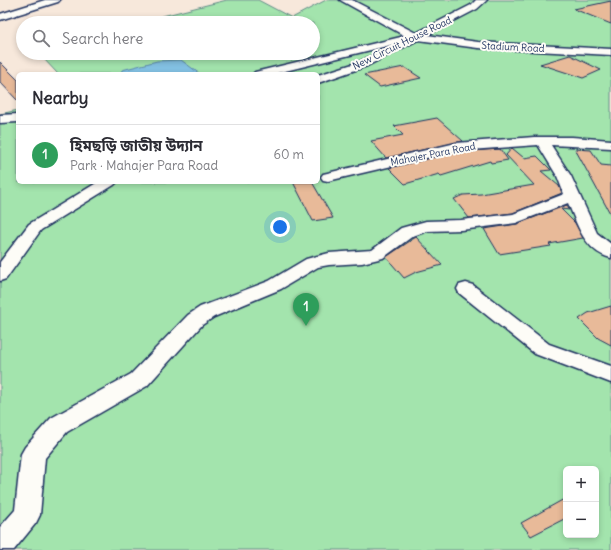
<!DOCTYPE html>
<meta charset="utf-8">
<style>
:root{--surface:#fff;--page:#f7f7f7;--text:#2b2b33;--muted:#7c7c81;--line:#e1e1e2;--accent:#b45309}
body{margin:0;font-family:Delius,"Noto Sans Bengali",sans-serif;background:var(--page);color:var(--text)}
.controls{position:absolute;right:12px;bottom:12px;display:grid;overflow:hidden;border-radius:6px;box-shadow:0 2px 6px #0003}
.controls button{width:36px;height:36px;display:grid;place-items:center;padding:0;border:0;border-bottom:1px solid var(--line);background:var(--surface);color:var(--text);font:20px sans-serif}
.you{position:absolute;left:280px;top:227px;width:14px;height:14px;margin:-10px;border:3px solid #fff;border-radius:50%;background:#1a73e8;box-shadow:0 0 0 6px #1a73e833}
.badge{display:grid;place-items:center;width:26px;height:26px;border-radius:50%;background:var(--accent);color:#fff;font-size:13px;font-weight:700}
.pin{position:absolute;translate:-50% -33px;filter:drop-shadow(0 1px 2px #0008)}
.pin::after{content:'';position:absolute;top:21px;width:14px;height:12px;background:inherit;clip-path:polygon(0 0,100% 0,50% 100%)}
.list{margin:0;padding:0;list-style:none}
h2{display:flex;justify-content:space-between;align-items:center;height:52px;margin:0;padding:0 16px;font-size:17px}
h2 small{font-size:13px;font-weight:400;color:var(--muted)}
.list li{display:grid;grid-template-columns:26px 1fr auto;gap:12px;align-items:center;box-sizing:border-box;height:60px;padding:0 16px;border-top:1px solid var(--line)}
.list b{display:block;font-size:15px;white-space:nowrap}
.list p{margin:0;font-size:13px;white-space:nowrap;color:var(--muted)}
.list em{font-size:13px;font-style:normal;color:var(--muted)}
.icon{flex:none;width:22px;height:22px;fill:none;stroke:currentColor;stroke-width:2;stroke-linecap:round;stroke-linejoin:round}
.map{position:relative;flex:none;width:611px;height:550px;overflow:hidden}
.search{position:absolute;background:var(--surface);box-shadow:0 2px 6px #0003;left:16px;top:16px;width:304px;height:44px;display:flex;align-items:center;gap:10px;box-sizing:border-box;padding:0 14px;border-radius:22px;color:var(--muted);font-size:15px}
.panel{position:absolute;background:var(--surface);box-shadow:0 2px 6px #0003;left:16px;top:72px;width:304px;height:112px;border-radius:6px}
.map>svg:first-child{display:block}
.green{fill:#a3e4ad;stroke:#5f8a86;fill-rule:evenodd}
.water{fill:#84c2e4;stroke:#5a87ae}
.building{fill:#e8ba99;stroke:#1b2f5e}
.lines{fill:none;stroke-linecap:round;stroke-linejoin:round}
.minor-casing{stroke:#1b2f5e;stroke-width:3}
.minor{fill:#fdfcf7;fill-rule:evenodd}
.labels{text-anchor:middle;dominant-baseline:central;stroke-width:4;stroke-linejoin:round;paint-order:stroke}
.far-street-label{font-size:10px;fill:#1b2f5e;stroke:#fdfcf7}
</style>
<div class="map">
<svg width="611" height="550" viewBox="0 0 611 550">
<rect width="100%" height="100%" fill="#f7e8db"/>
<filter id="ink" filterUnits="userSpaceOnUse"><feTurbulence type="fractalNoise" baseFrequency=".025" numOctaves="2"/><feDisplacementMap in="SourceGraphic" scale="8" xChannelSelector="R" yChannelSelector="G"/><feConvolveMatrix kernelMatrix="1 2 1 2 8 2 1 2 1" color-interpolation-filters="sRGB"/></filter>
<g filter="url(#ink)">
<path class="green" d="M227,0h31l34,18 34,-18h285v550h-611v-436l18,-4v72h300v-108h-260l-15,-16 14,-5h256v-30h-179zM566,469h30v66h-30z"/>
<path class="water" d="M181,60l19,14h-79l1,-4 35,-9z"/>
<g class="building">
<path d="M611,1v23l-37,-15z"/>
<path d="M570,55l31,15 -18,8 -43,-14z"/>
<path d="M0,62l18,18v21l-18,-19z"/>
<path d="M404,67l17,11 -41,9 -16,-12z"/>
<path d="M437,118l26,23 -77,17 -15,-17 32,-6 -9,-9z"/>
<path d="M512,148l12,10 13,-2 14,14 -10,1 18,15 3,7 -49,20 -44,5 -15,-19 9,-4 18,-1 53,-9 -28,-30z"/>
<path d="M500,149l8,11 -17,3 -1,-2 -49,15 -2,-2 -34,10 -16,-16 67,-16z"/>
<path d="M575,149l16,1 10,15 10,1v49z"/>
<path d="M293,182h19l21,36 -20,3z"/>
<path d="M567,205l2,5 -8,-1 14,14 8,15 -34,6 2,2 -52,8 -15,-25 33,-5z"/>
<path d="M416,237l26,28 -26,7 -12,6 -18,-21z"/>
<path d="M611,306v39l-13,-7 -19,-19 9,-6z"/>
<path d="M566,498v20l-35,18 -10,-13z"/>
</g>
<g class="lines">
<defs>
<g id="minor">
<path d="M45,0h15l-2,2 -58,18v-6z"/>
<path d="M340,0h12l64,33 55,-28 5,-5h11l-10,9 -50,26 51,7 133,7v6l-133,-7 -60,-8 -51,26 -49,17v-8l41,-13 36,-18 -122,30h-20l2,-2 150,-36z"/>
<path d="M18,114v8l-18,1v-8z"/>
<path d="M534,137h38l39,3v8l-60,-3 20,31 26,57 14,11v14c-26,-6 -34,-34 -43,-55l-52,20 -55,7 -34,1 -14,5 -30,22 -21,5 -33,2 -11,2 -37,22 -67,28 -12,8 -55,61 -80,46 -22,26 -5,57 -4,8 -22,27h-14v-23l15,-17 6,-56 4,-7 26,-29 80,-44 57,-59 12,-8 69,-26 37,-22 23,-6 43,-3 29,-22 25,-7 35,-1 52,-6 51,-20 -7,-18 -19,-31 -82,6 -128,30 -5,-1 -2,-3 2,-3 133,-31z"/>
<path d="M98,182h19l-3,3 -73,45 -35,49 -6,2v-19l29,-38z"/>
<path d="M466,283l7,2 76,59 62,22v17l-76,-29 -76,-61 -2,-4 2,-4z"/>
</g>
</defs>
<use href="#minor" class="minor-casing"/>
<use href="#minor" class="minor"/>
</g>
</g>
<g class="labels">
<g class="far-street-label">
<text transform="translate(402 43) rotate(-26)">New Circuit House Road</text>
<text transform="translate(513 47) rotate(3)">Stadium Road</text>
<text transform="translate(433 154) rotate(-11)">Mahajer Para Road</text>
</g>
</g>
</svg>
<div class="controls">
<button>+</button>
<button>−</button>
</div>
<div class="you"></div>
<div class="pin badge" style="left:306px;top:326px;background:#2e9e5b">1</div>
<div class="search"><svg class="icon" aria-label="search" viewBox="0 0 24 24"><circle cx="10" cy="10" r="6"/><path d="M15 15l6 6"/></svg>Search here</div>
<section class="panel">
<h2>Nearby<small></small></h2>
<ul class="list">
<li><span class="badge" style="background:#2e9e5b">1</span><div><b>হিমছড়ি জাতীয় উদ্যান</b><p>Park · Mahajer Para Road</p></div><em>60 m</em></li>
</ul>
</section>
</div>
